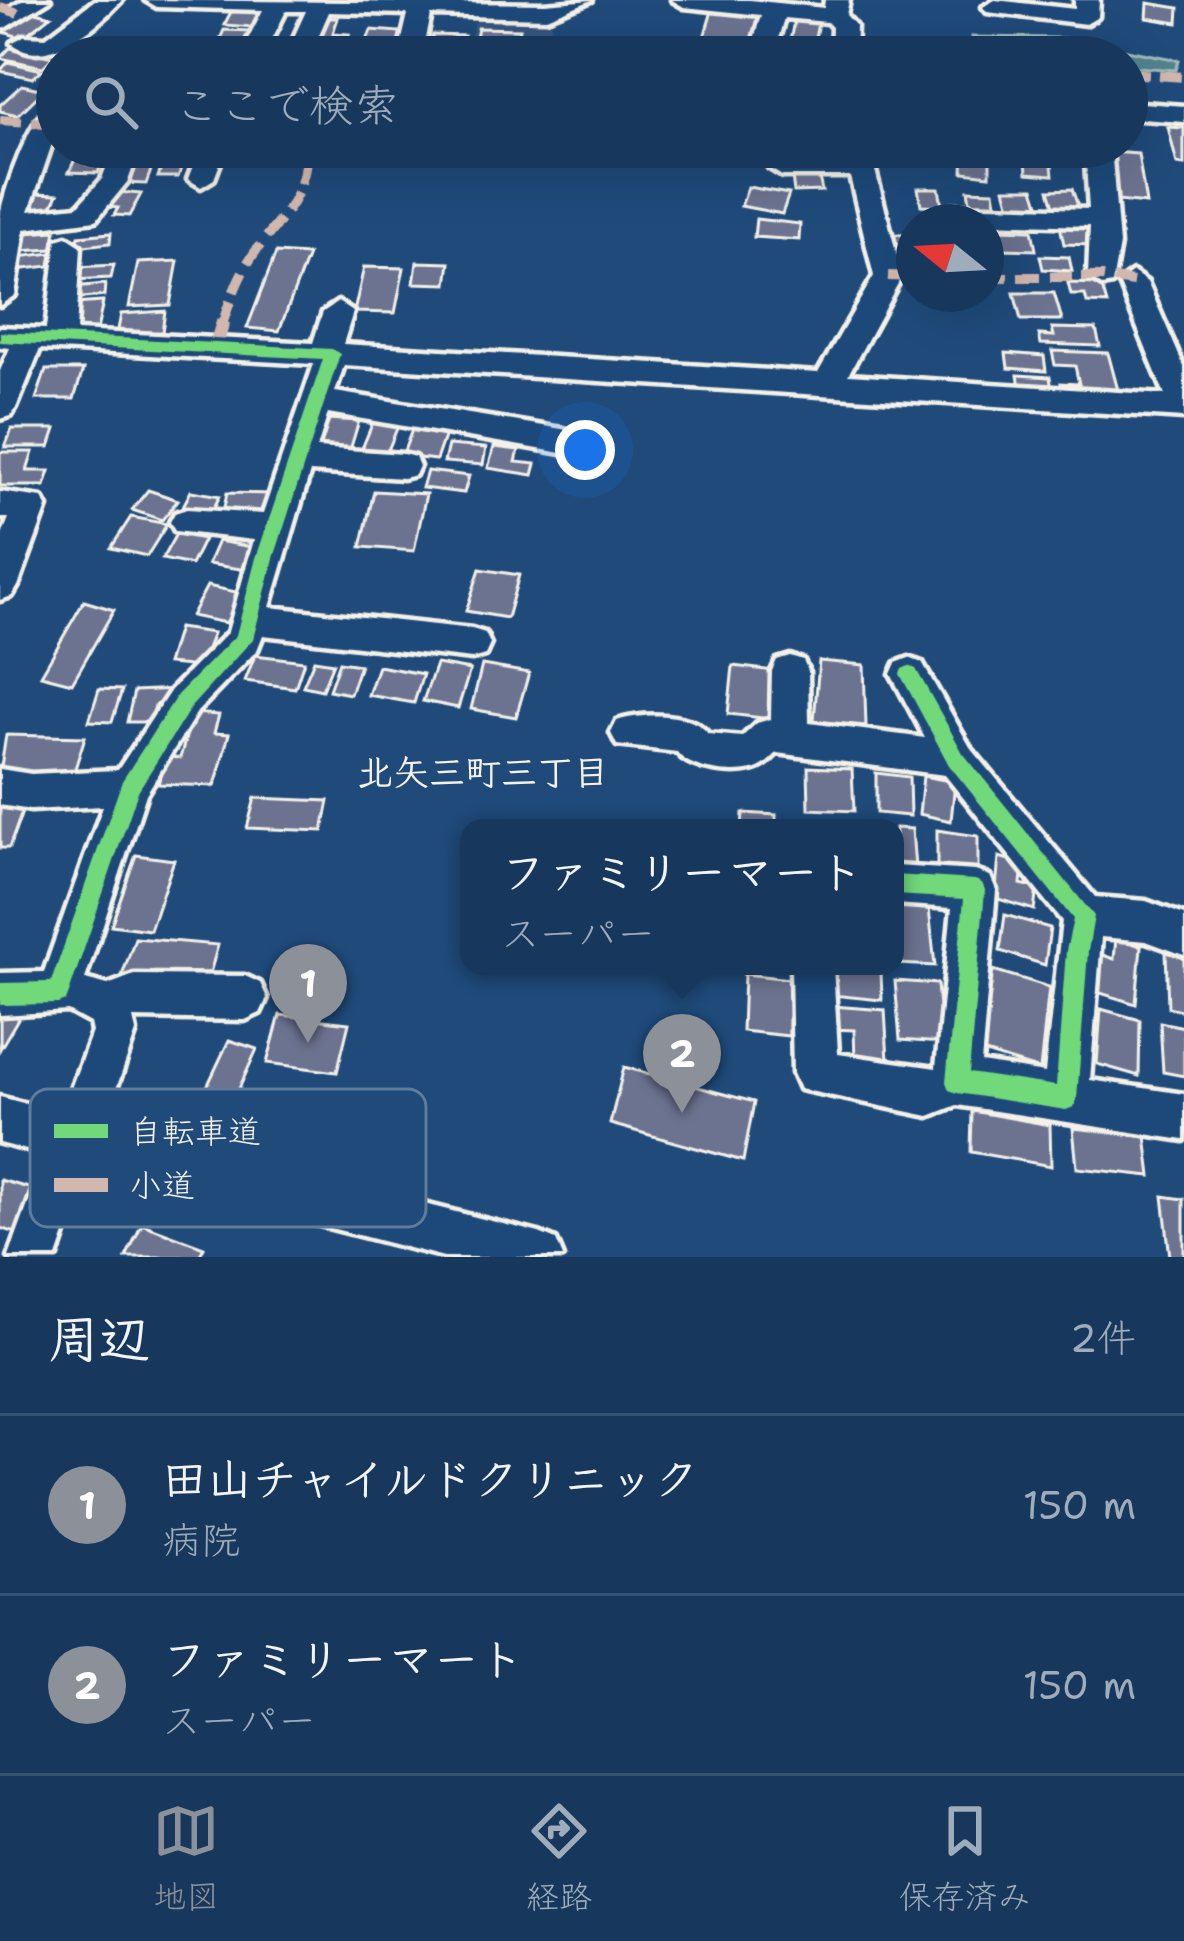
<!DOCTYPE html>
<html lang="ja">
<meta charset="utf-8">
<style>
:root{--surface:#17385c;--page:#244365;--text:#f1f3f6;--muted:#9eacbb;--line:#365272;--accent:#8c9099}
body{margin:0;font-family:"Shantell Sans","Klee One",sans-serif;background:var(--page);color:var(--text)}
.compass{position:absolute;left:896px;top:204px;width:108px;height:108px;border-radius:50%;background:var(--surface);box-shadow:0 12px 48px #0002;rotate:288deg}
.you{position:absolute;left:585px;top:450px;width:42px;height:42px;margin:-30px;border:9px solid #fff;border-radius:50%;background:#1a73e8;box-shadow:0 0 0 18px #1a73e833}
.badge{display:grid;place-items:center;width:78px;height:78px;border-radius:50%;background:var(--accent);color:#fff;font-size:39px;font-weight:700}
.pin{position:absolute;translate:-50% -99px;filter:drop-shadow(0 3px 6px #0008)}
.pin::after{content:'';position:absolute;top:63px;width:42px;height:36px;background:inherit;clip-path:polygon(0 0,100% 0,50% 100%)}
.popup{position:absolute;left:460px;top:819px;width:444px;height:156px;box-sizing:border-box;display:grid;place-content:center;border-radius:24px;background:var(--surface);filter:drop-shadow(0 3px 9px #0005);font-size:39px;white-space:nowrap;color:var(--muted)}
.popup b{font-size:45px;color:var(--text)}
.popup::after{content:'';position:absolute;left:50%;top:100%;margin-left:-24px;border:24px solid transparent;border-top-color:var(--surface)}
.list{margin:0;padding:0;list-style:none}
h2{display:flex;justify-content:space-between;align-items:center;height:156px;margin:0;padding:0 48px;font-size:51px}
h2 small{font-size:39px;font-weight:400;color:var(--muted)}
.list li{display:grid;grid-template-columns:78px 1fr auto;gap:36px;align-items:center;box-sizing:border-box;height:180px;padding:0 48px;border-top:3px solid var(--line)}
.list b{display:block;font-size:45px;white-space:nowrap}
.list p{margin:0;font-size:39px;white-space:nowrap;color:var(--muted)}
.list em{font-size:39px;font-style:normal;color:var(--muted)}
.icon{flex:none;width:66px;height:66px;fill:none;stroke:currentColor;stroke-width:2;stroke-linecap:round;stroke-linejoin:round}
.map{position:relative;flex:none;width:1184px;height:1257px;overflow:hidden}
.search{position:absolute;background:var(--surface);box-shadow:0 12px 48px #0002;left:36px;right:36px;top:36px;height:132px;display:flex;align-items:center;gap:30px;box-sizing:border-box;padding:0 42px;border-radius:66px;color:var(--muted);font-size:45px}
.sheet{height:516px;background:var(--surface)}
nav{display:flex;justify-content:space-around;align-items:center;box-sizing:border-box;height:168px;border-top:3px solid var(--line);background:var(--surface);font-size:33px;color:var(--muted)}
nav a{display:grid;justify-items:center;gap:6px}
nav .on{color:var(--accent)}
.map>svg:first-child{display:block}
.built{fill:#365681}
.green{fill:#51838e;stroke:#a2babb;stroke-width:3}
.building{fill:#6c7390;stroke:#f4f1e8;stroke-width:3}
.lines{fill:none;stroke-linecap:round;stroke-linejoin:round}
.minor-casing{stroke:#f4f1e8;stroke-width:9}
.minor{fill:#1f4a7a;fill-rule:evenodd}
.quiet-far1{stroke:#d1b7ad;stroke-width:10;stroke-dasharray:22 10;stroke-linecap:butt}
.quiet{stroke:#d1b7ad;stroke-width:14;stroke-dasharray:28 14;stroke-linecap:butt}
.cycleway-casing{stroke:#1f4a7a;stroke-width:8}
.cycleway{fill:#71d979;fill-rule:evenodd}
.labels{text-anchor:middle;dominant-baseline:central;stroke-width:9;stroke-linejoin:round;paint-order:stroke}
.neighbourhood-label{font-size:36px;font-weight:bold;fill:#f4f1e8;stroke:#1f4a7a}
.key{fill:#1f4a7a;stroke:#5f7c9b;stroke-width:3}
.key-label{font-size:33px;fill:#f4f1e8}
</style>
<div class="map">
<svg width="1184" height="1257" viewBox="0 0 1184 1257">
<rect width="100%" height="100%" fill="#1f4a7a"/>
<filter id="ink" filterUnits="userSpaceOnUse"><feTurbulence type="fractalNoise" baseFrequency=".00833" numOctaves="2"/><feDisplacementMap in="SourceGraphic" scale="24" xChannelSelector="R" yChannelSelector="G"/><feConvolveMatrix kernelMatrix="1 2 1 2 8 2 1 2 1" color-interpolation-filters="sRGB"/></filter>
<g filter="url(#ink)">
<path class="built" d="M478,14h75l-7,43h-82z"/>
<path class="green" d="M972,37l93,1 114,22 -3,10 -49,-4v-9h-152z"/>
<g class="building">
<path d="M1148,3l31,5 -1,15 -31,-5z"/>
<path d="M29,10l22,6 -28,22 -23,-7z"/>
<path d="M232,10l28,1 -7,16 -29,-2z"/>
<path d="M712,11l49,5 -11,41h-52z"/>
<path d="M323,18h15l-5,15 17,1 -3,6h10l-4,12 -43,-2z"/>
<path d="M794,21l24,2 -5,25 -24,-2z"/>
<path d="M478,28l42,1 -4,20 -42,-1z"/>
<path d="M224,30l28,1 -6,15 -28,-2z"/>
<path d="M371,30l30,2 -4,13 -31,-2z"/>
<path d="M433,35l31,1 -2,11 -32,-1z"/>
<path d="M10,48l43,9 -10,10 -43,-9z"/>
<path d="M8,62l34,8 -9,8 -33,-7z"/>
<path d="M22,85l22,5 -26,25 -18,-4v-6z"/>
<path d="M1168,127l16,1v37l-7,-1z"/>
<path d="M1025,147h25l3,28 -26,-2z"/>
<path d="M964,148l26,3v24l-27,-3z"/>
<path d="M1110,152l28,2 8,50 -29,-3z"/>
<path d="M167,153l20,1 -9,23h-20z"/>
<path d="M77,155h14l-3,9h13l-3,9 -29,-1z"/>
<path d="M131,162h23l-8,22 -24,-1z"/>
<path d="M792,177h27l3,14 -28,1z"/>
<path d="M748,187l41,7 -7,20 -41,-8z"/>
<path d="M918,188h21l3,18 -21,-1z"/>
<path d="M1005,188h29l6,19 -30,-1z"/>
<path d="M1072,189l7,20h-24l-6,-19z"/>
<path d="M968,190l26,1 3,17 -26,-1z"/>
<path d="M117,192l24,2 -12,22 -15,-1 4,-7 -9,-1z"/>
<path d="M33,193l25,1 -7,14 -26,-1z"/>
<path d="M756,219l44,5 -1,16 -45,-3z"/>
<path d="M1060,226l28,1 4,18 -28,-1z"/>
<path d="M997,229l35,1 4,20 -35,-1z"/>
<path d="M56,231l-4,18 -32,2 5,-18z"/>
<path d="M111,233l-1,10 -34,4 3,-11z"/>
<path d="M892,234l22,1v31l-18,-1z"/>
<path d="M52,253l-2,13 -34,4 2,-13z"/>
<path d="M276,253l32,2 -29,76 -32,-3z"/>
<path d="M1040,256l29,1 3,14 -29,-2z"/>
<path d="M178,261l-8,44 -41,2 9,-44z"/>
<path d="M417,262l33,1 -3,21 -33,-1z"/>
<path d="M114,265l-3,13 -38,2 4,-13z"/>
<path d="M364,267l40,1 -9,45 -41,-1z"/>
<path d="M1068,283l33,1 6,20 -20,-1 -2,-8h-14z"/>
<path d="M105,284l-1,12 -32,3 2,-12z"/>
<path d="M1014,293h40l8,27h-41z"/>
<path d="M103,302l-6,28 -30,2 7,-28z"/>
<path d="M165,311l-3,21 -45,3 4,-21z"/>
<path d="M1052,328l44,1 4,17 -59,-2 -2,-9 15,1z"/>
<path d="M1052,351l56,2 11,41 -56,-2 -2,-9 18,1 -4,-18 -20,-1z"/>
<path d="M1006,353l38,3 2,15 -38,-3z"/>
<path d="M46,370h37l-9,29h-38z"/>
<path d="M1018,375l32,2 2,13 -32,-3z"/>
<path d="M326,419l33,2 -9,29 -34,-2z"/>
<path d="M373,422l25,4 -12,29 -25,-4z"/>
<path d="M12,429h44l-6,18h-45z"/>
<path d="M412,430l33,4 -9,26 -34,-4z"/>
<path d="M448,445l38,3 -3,17 -39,-3z"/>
<path d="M494,447l25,3 -3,12 20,2 -3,11 -45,-7z"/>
<path d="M0,452h33l-6,19h23l-5,15h-45z"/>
<path d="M427,471l42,5 -5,17 -42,-5z"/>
<path d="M148,490l30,10 -16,20 -30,-10z"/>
<path d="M191,491l29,5 -9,17 -29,-5z"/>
<path d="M374,491l52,3 -12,57 -53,-4z"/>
<path d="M227,493l45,1 -4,19 -45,-1z"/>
<path d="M131,517l36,7 -20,32 -36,-8z"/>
<path d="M176,534l28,5 -13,26 -29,-6z"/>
<path d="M218,541l40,7 -10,22 -40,-6z"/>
<path d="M480,569l39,6 -12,43 -41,-7z"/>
<path d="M207,586l34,7 -15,30 -35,-7z"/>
<path d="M84,601l30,9 -42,73 -31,-8z"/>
<path d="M178,628l35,5 -13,34 -33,-3z"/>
<path d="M255,655l49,6 -9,27 -50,-7z"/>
<path d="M314,660l19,3 -11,27 -19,-4z"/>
<path d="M819,661l45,4 2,61 -52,-5z"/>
<path d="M339,662l21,3 -10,29 -21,-4z"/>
<path d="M436,664l34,6 -12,38 -35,-7z"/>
<path d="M482,665l47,8 -13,44 -45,-8z"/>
<path d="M378,666l45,8 -9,29 -46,-8z"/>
<path d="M733,666l42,5 -4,48 -43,-5z"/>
<path d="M99,689l23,1 -10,32 -23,-1z"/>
<path d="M176,689l-2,7 -19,9 -4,17h-24l7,-31z"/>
<path d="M193,713l26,2 -5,18 15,1 -14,52 -57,-2 8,-27 14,1z"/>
<path d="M6,735l79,2 -12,38 -73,-2z"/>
<path d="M808,767l44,2 2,42 -45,-2z"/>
<path d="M876,773l33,4 1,39 -34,-3z"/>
<path d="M923,776l32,6 -4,39 -32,-7z"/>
<path d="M255,798l74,3 -6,30 -76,-3z"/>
<path d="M0,799l26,2 -17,47h-9z"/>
<path d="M743,813l33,2v13h-34z"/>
<path d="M895,828l17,1 3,39 -20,-1z"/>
<path d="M937,830l41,6v38l-41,-6z"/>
<path d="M136,855l38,5 -24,70 -39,-5z"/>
<path d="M999,857l24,7 -2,20 16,4 -3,22 -39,-12z"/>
<path d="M895,906l34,2 6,58 -37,-2z"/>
<path d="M1005,915l45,13 -5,37 -45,-14z"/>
<path d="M135,938l83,7 -11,39 -85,-8z"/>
<path d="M1116,938l25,8 -5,58 -39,-12 3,-38 14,5z"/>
<path d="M1166,952l18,4v55l-16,-4z"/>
<path d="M831,966l50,5 1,29 -51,-5z"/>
<path d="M993,970l56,17 -9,83 -58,-18z"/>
<path d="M744,974l46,5 -1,57 -47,-5z"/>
<path d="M895,981l42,3 5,59 -42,-3z"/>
<path d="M832,1006l53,4 3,51 -33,-2 -1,-29 -22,-1z"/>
<path d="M1101,1009l39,11 -1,56 -42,-12z"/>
<path d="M22,1012l-22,37v-35z"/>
<path d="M280,1015l69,8 -12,49 -70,-9z"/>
<path d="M1160,1022l24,5v49l-21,-4z"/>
<path d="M229,1040l28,9 -25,55 -29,-9z"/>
<path d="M624,1067l130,35 -11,59 -133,-37z"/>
<path d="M972,1111l78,14 1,41 -80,-14z"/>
<path d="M1073,1128l73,8 5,40 -74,-8z"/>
<path d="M0,1180l36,10 -20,43 -16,-5z"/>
<path d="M1163,1196l21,3v58h-14z"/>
<path d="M142,1224l62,23 -5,10h-73z"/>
</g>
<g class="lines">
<defs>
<g id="minor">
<path d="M22,0h28l-50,31v-17z"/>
<path d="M95,0h27c-24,26 -76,71 -110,43l12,-7 22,1z"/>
<path d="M145,0l400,4 47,-4 -45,18 -116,-3 -9,42h-24l10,-43 -79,-2 -20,45h-24l21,-46h-20l-23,46h-24l24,-47 -106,-3z"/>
<path d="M672,0h78l74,8 1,-8h24l-3,15 10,11 -1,31h-24l1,-30 -5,-5 -43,-4 -11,39h-24l12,-42 -77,-8z"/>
<path d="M995,0l80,9v-9h24l-1,17 -12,7 -99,-12 -4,-5z"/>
<path d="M57,100v29l-28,82 49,-5 24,-27 12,-32h26l-12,34 -32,39 -71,9 -10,66 -15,10c0,-28 0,-59 0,-87 3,-25 33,-111 57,-118z"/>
<path d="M1127,102l57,4v16l-57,-4z"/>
<path d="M200,147h26l-12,32 -13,8 -13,-8z"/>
<path d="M843,147h26l33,129 -54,99 317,20 -46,-113 14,-10 14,10 37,85v51l-840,-53 -9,27 233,38 11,4 5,8 -5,8 -11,4 -240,-41 -11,35 86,6 12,3 4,9 -4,9 -12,3 -93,-6 -40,135 202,22 13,4 5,11 -5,11 -13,4 -209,-24 -6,15 -60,62 -51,82 -61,185 23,6 26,-10 111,1 15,7 7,15 -7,15 -15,7 -112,-2 3,14 -32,91 435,110 17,7 7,17h-119l-355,-91 -32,91h-48l37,-102 -46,-12v-46l62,16 30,-81 -2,-9 -22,-12 -68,4v-42l44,-1 59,-166 -72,4 -31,-5v-36l31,5 87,-4 53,-80 57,-58 26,-92 -79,-9 -5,-9 5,-9 12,-4 76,5 51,-150 -274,-15 -24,59 -5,8 -11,3v-48l10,-23 -10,-1v-20l46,2 11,-89 10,-3 14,9 -5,85 237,12 10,-31 15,-10 15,10 -10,32 475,29 56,-97 -24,-100h-68l-13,-8 13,-8h64z"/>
<path d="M1085,147h26l8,98 -7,39 -10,2 -14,-9 2,-51 -142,-4 -11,-8 14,-9 138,4z"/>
<path d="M0,492l42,6 5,9 -29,79 -6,10 -12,4v-59l9,-23h-9z"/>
<path d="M790,656l13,4 5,11 1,52 116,15 -34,-64 5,-11 13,-5 13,5 48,84 125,150 51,4 38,14v40l-38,-14 -45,-4 -11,143 94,14v46l-227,-35 -28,11 -129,-27 -7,-16 -2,-107h42l5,88 98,14 16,-160 -57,-4v-38l80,5 15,5 6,14 -15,173 64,10 17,-152 -117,-146 -168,-22c-2,2 -12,12 -15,13 -19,12 -73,5 -85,-14l-60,-7 -6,-12 6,-12c23,-8 76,-10 91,13l34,3 15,-14 14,-4 1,-48 5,-11z"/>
</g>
</defs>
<use href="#minor" class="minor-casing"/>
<use href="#minor" class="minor"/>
<g class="quiet-far1">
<path d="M0,7l18,6"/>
<path d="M1127,73l57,4"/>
<path d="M0,120l46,3"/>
<path d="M888,276l26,1"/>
<path d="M986,277h116l31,5"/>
<path d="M223,322c7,-21 14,-42 26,-61 29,-44 56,-56 58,-114"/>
</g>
<path class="quiet" d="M215,348l9,-29"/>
<defs>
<g id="cycleway">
<path d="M0,332l332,17 8,5 -66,204 -21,81 -62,68 -53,84 -69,202 -3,8 -8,3 -58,1v-22l51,-1 71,-201 55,-86 59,-60 20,-77 67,-199 -323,-17z"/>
<path d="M909,666l7,3 47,84 131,163 -6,35 -11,148 -3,8 -8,3 -109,-17 -8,-3 -3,-8 18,-183 -69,-4v-20l80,5 7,3 3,7 -16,183 87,13 10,-135 7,-32 -124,-154 -49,-91 2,-5z"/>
</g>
</defs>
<use href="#cycleway" class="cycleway-casing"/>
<use href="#cycleway" class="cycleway"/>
</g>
</g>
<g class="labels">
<g class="neighbourhood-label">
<text x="483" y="772">北矢三町三丁目</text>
</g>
</g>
<rect x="30" y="1089" width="396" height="138" rx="18" class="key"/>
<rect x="54" y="1124" width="54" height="14" fill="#71d979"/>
<rect x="54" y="1178" width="54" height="14" fill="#d1b7ad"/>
<g class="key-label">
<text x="129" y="1143">自転車道</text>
<text x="129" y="1197">小道</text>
</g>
</svg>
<svg class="compass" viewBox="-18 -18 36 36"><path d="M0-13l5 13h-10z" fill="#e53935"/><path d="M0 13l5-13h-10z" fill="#9eacbb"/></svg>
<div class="you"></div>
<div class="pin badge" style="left:308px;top:1043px">1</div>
<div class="pin badge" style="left:682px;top:1113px">2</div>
<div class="popup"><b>ファミリーマート</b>スーパー</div>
<div class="search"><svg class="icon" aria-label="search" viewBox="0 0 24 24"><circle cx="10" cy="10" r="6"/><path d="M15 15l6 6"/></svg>ここで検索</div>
</div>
<section class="sheet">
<h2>周辺<small>2件</small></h2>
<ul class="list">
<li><span class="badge">1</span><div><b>田山チャイルドクリニック</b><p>病院</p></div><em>150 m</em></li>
<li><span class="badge">2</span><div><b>ファミリーマート</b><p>スーパー</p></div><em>150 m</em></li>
</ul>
</section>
<nav>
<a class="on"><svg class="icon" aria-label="map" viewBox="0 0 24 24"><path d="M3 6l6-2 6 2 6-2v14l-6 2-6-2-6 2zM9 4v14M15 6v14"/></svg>地図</a>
<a><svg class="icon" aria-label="directions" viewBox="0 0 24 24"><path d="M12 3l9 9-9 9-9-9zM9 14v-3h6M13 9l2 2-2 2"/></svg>経路</a>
<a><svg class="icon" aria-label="saved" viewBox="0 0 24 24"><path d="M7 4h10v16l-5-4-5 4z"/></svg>保存済み</a>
</nav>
